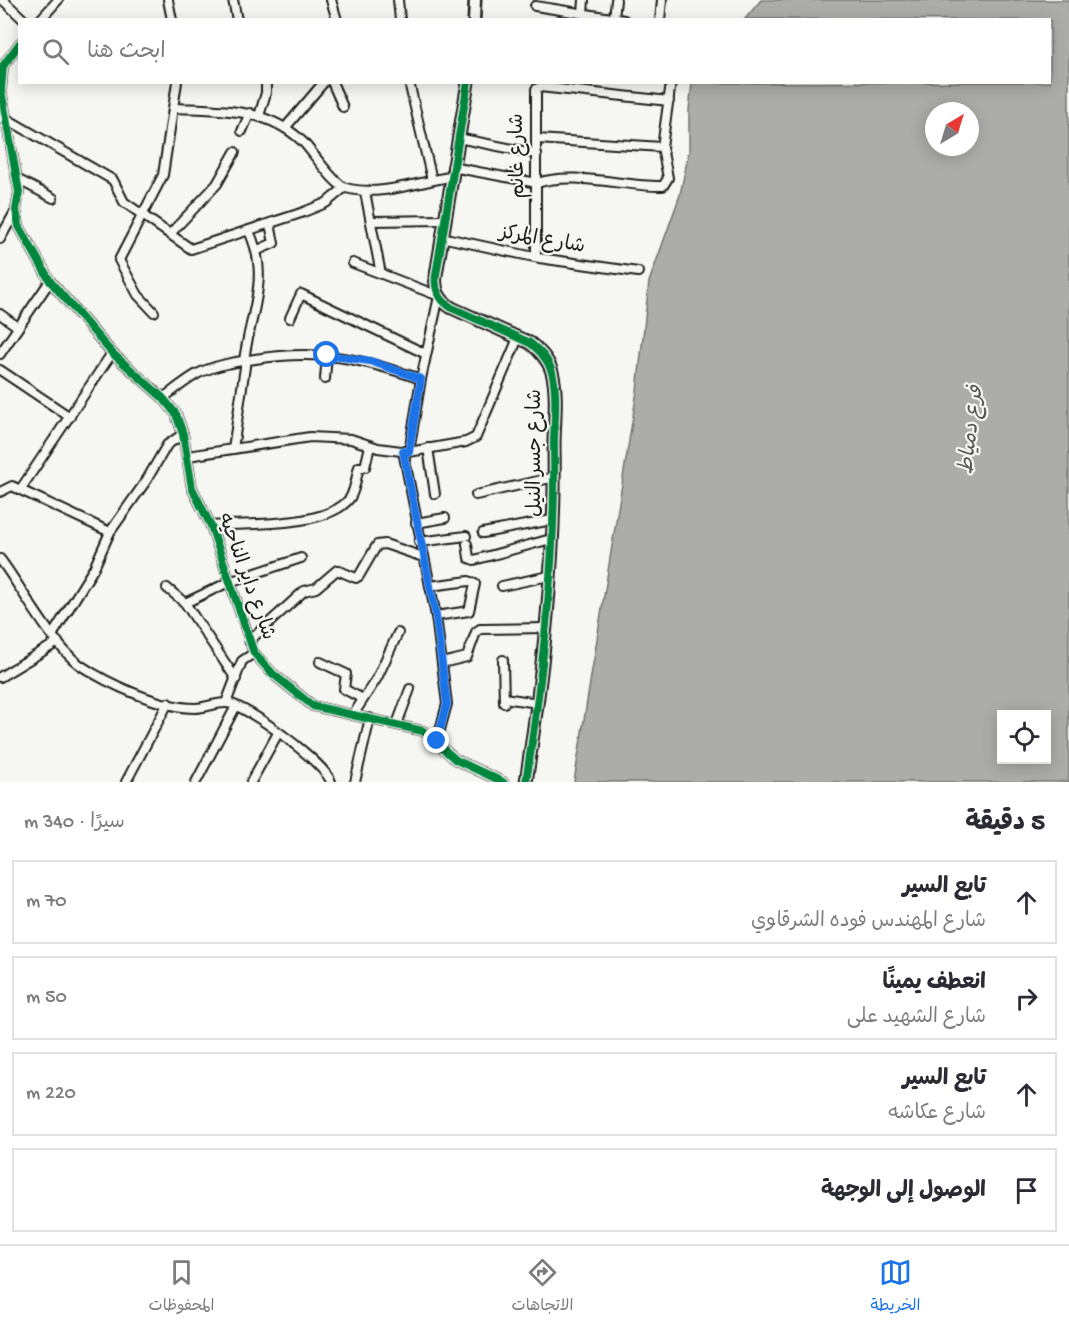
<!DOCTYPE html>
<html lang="ar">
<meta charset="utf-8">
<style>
:root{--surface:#fff;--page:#f7f7f7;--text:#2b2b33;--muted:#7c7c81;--line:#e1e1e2;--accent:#1a73e8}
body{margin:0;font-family:"Gochi Hand","Playpen Sans Arabic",sans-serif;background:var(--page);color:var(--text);direction:rtl}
.controls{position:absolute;right:18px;bottom:18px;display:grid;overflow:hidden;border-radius:0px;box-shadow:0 3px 15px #0003}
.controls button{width:54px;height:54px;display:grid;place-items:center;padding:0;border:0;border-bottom:2px solid var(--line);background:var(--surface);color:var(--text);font:30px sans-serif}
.compass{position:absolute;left:925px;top:102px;width:54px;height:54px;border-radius:50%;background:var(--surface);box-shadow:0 3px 15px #0003;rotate:38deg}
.stop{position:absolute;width:18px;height:18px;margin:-14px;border:4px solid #1a73e8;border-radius:50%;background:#fff}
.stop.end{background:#1a73e8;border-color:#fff;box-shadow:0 2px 6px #0008}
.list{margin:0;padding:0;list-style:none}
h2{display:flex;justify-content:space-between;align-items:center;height:78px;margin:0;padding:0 24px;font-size:26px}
h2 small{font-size:20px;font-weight:400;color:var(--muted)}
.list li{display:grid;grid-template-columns:39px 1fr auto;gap:18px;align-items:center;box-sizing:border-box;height:84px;margin:0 12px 12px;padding:0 12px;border:2px solid var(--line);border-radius:0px}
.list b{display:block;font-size:22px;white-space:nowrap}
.list p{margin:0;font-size:20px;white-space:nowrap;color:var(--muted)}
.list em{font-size:20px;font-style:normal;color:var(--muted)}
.icon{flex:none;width:33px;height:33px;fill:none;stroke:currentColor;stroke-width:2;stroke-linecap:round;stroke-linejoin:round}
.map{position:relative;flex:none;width:1069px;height:782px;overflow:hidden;direction:ltr}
.search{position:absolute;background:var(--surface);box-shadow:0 3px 15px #0003;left:18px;right:18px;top:18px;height:66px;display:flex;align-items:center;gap:15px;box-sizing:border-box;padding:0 21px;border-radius:0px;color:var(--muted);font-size:22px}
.sheet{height:462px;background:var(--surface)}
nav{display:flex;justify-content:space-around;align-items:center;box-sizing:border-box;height:84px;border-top:2px solid var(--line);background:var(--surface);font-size:16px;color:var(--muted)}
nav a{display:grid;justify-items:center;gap:3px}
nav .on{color:var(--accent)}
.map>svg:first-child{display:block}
.water{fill:#acaca9;stroke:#727271;stroke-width:1.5;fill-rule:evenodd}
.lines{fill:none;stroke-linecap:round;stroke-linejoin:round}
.street-casing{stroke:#1c1c1c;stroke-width:12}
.secondary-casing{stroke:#1c1c1c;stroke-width:15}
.street{stroke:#f6f6f2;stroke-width:8}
.secondary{stroke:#f6f6f2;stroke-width:10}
.cycleway-casing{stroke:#f6f6f2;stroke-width:11}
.cycleway{stroke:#00873e;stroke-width:8}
.route{stroke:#1a73e8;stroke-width:8}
.labels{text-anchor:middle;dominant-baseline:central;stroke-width:4.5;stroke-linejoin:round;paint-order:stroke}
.street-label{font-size:20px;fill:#1c1c1c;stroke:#f6f6f2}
.water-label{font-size:21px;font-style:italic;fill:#565654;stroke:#f6f6f2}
</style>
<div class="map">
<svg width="1069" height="782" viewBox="0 0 1069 782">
<rect width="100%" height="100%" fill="#f6f6f2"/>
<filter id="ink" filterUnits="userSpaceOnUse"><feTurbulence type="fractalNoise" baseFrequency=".0167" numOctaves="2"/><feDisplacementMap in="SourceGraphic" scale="12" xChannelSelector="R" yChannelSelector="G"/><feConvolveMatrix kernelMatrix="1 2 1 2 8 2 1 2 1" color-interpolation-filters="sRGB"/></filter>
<g filter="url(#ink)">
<path class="water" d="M761,0h308v782h-495l63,-391 12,-109 31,-87 9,-44v-41l3,-27 358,-1v-62l-305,-1zM934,111h36v36h-36zM1002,714h44v46h-44z"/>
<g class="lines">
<defs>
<g id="street">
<path d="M3,0l21,20"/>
<path d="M168,0l4,20"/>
<path d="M233,0l4,20"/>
<path d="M331,0l6,20"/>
<path d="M398,0l2,20"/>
<path d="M535,6l89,14"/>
<path d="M583,13l1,-13"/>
<path d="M614,18l2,-18"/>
<path d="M40,20l18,-20"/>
<path d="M660,20l2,-20"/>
<path d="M20,43l-17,23 -2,24 18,102 -3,18 3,16 31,55 62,72 51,45 13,16 7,20 9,54 19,38 43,127 19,21 40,32 110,25 33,29 47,22"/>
<path d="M332,82l11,25"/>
<path d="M409,82l23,98"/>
<path d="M173,108c46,2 94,-1 130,34 10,10 31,43 43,46 33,9 72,-6 104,-11"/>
<path d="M259,116l7,-23v-11"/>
<path d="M0,119h7l106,61 11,22 67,47 110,-36 25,-10 18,-15"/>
<path d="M285,128l39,-46"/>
<path d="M242,131l8,-18"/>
<path d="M458,138l79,16"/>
<path d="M537,139l125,8"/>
<path d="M452,167l85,16c37,-12 88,4 126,3l5,-8 -6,-31 9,-65"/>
<path d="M17,179l36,19"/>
<path d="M365,192l16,82"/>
<path d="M371,221l73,-1"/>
<path d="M170,234l47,-50 18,-32"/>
<path d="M441,237l98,21 99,14"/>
<path d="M0,239l16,-29"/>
<path d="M258,250l16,-7 -4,-19"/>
<path d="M536,252v-163l4,-2 129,14"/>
<path d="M353,263l86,33 -18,83 -12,73"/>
<path d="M154,312l-16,-17 -19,-35 44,-85 14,-93"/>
<path d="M0,314l18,13"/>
<path d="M290,318l11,-24 125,60"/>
<path d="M0,354l50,-73"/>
<path d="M244,361c6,-49 27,-82 5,-130"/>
<path d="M0,370l70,47"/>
<path d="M325,379l2,-24"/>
<path d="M163,398c11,-8 22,-17 34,-24 18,-9 38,-12 58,-15 65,-10 104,-1 166,20"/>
<path d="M428,448l7,46"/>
<path d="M233,449l13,-89"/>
<path d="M403,451l33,165 11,88 -10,37"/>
<path d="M188,456l122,-19 41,2 27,9 31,4 57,-10 10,-5 42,-99"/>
<path d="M20,490l92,-137"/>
<path d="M0,492l12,-6 98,46"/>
<path d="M476,495l79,-18"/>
<path d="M416,523l29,-5"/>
<path d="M211,526c35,-3 117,2 139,-28 6,-10 6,-21 9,-31h6l5,-21"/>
<path d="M483,533l69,-13"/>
<path d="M419,542l47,-6"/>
<path d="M467,544l2,14 5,2 77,-21"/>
<path d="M0,559c22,29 52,86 80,106 28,19 81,43 115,43 11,0 22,-6 32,-5 20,2 99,61 104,79"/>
<path d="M430,586l39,-5 6,3 -6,27 -33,5"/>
<path d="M502,586l47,-10"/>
<path d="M167,588l18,15 51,76"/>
<path d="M185,603l44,-21 72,-24"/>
<path d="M53,634l41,-66 16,-36 36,-51 21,-36 16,-11"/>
<path d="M249,641l55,-50 12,-3 21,-18 19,8 3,-2 18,-31 8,-1 38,13"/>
<path d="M503,660l1,43"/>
<path d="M320,662l26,12 -2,15 19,10"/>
<path d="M442,663l25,-6 9,-25 4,-3 66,-1"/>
<path d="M0,677l58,-35"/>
<path d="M504,698l34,5"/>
<path d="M226,703l16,-42 12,-8"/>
<path d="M353,715l24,-37 21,-45"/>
<path d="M397,724l13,-35"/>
<path d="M126,782l42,-79"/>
<path d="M196,782l40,-76"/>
<path d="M251,782l27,-49"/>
<path d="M355,782l15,-64"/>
</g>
<g id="secondary">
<path d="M474,20l1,-20"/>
<path d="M468,82l-32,193c-2,15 3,25 16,33l78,35c10,8 18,16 22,29 6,22 2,50 2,73 2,112 -11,226 -28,337"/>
</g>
</defs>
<use href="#street" class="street-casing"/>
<use href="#secondary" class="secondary-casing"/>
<use href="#street" class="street"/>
<use href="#secondary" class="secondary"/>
<defs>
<g id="cycleway">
<path d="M20,43l-17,23 -2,24 18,102 -3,18 3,16 31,55 62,72 51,45 13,16 7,20 9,54 19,38 43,127 19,21 40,32 110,25 33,29 47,22"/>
<path d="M468,82l-32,193c-2,15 3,25 16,33l78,35c10,8 18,16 22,29 6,22 2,50 2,73 2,112 -11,226 -28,337"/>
</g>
</defs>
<use href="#cycleway" class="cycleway-casing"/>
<use href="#cycleway" class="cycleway"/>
</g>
</g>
<g class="lines" filter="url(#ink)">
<path class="route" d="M327,355l43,6 51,18 -12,73 -6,-1 33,165 11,88 -10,37"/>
</g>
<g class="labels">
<g class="street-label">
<text transform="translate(519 156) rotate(-91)">شارع غانم</text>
<text transform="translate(542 241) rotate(10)">شارع المركز</text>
<text transform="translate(536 453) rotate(-90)">شارع جسر النيل</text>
<text transform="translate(245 577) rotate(70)">شارع داير الناحيه</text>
</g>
<g class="water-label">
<text transform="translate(973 430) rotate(-83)">فرع دمياط</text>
</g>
</g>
</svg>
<div class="controls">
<button><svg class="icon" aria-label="locate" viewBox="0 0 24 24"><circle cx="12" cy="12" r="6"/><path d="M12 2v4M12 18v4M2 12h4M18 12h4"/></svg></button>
</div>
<svg class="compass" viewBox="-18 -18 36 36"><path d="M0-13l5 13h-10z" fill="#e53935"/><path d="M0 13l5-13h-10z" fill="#7c7c81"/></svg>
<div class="stop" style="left:327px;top:355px"></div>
<div class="stop end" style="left:437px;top:741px"></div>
<div class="search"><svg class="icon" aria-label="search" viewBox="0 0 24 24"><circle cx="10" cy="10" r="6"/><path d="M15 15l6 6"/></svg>ابحث هنا</div>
</div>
<section class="sheet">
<h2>5 دقيقة<small>سيرًا · 340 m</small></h2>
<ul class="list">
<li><svg class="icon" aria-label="ahead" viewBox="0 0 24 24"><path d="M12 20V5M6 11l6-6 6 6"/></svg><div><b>تابع السير</b><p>شارع المهندس فوده الشرقاوي</p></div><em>70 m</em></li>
<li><svg class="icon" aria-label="right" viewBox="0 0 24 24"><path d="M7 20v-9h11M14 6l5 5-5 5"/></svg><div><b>انعطف يمينًا</b><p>شارع الشهيد على</p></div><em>50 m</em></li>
<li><svg class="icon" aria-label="ahead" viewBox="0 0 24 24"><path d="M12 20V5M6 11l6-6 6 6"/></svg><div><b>تابع السير</b><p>شارع عكاشه</p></div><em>220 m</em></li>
<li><svg class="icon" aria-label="arrive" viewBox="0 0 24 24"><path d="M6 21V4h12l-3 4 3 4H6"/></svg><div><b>الوصول إلى الوجهة</b></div></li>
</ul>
</section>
<nav>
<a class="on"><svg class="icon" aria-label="map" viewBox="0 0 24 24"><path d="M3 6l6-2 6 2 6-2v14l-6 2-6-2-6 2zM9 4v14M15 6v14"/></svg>الخريطة</a>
<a><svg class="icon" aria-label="directions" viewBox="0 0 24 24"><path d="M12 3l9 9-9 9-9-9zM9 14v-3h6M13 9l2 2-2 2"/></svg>الاتجاهات</a>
<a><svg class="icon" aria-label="saved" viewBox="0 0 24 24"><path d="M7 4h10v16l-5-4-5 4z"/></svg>المحفوظات</a>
</nav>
